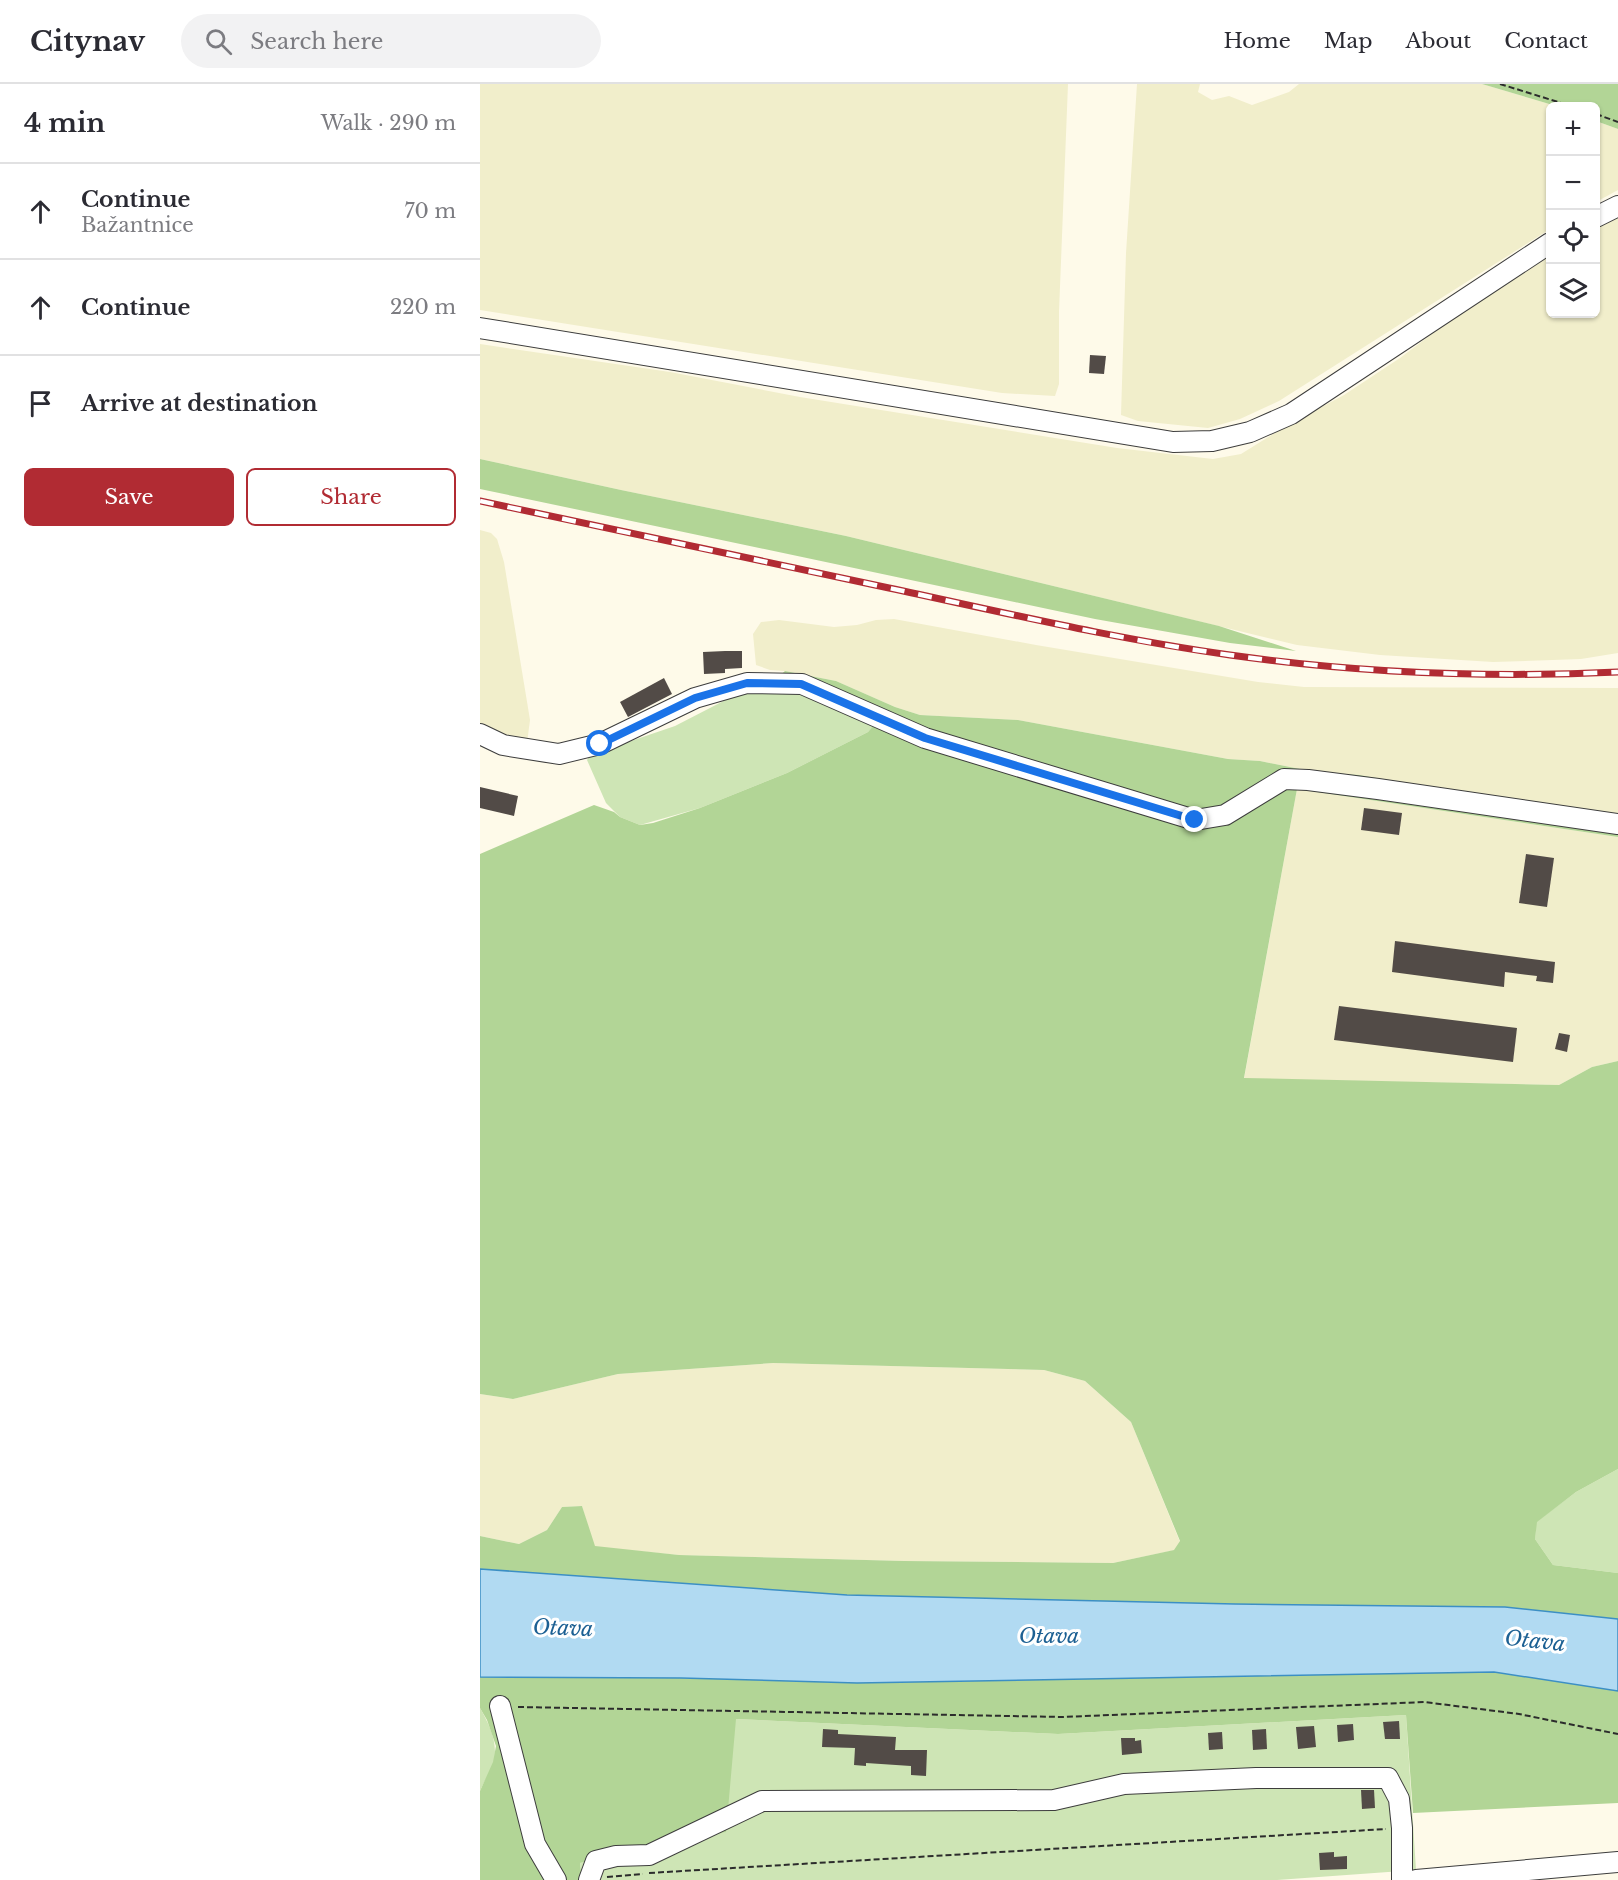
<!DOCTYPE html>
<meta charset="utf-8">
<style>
:root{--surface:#fff;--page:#f2f2f3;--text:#2b2b33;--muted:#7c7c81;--line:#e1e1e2;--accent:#b12b33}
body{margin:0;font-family:"Libre Baskerville",serif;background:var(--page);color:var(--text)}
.controls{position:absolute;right:18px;top:18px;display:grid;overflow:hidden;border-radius:9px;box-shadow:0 2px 4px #0004}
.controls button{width:54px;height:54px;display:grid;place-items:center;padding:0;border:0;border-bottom:2px solid var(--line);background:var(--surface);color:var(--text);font:30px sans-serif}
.stop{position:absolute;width:18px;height:18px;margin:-14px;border:4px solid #1a73e8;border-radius:50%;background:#fff}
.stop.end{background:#1a73e8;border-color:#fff;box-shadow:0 2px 6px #0008}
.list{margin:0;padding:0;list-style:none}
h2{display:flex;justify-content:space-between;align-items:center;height:78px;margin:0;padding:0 24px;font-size:26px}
h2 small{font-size:20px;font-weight:400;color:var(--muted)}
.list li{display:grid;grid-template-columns:39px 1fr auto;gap:18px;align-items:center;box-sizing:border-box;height:96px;padding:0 24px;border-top:2px solid var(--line)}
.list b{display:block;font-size:22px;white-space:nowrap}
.list p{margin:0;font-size:20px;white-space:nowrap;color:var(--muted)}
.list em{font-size:20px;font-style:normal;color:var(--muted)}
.actions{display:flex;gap:12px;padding:18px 24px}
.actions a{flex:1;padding:14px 0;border:2px solid var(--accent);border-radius:9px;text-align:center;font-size:21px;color:var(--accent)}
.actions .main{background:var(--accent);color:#fff}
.icon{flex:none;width:33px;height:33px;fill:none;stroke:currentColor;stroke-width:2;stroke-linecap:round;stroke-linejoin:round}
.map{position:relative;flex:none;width:1138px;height:1796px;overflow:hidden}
header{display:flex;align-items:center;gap:36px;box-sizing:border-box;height:84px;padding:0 30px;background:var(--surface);border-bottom:2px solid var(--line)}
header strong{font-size:28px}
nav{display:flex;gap:33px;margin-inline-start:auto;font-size:21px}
.search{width:420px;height:54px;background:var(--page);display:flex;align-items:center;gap:15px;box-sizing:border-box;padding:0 21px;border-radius:33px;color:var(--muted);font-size:22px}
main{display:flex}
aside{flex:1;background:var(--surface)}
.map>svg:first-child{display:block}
.farmland{fill:#f1eecb}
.green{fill:#cee5b5}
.forest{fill:#b2d596}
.water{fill:#b1daf2;stroke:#3c8fc4;stroke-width:1.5}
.building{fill:#524b47}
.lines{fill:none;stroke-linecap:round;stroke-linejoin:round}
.minor-casing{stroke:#3d3d3d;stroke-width:22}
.path{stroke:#2c2c2c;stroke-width:2;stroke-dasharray:6 3;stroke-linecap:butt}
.minor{stroke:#fff;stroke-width:20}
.rail-casing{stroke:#b12b33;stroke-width:7}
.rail{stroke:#fff;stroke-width:4.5;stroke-dasharray:14;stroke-linecap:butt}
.route{stroke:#1a73e8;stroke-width:8}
.labels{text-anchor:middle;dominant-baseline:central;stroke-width:6;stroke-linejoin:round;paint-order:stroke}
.water-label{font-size:21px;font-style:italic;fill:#1c6093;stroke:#fff}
</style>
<header>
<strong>Citynav</strong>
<div class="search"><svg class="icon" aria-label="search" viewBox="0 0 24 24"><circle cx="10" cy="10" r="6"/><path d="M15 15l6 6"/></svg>Search here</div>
<nav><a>Home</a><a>Map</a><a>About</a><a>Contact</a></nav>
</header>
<main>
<aside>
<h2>4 min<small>Walk · 290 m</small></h2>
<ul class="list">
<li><svg class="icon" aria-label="ahead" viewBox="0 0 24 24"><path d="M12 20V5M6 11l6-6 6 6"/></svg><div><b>Continue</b><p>Bažantnice</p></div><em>70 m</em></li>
<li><svg class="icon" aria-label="ahead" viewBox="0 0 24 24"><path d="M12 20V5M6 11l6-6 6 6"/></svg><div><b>Continue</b></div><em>220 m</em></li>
<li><svg class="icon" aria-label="arrive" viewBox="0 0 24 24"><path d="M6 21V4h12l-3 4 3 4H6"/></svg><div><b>Arrive at destination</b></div></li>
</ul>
<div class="actions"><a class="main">Save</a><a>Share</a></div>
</aside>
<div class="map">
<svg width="1138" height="1796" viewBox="0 0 1138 1796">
<rect width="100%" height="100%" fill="#fefae9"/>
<g class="farmland">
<path d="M0,0h588l-9,228v72l-4,12 -53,-3 -522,-83z"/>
<path d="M657,0h63l-2,8 14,8 17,-4 23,9 37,-13 10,-8h183l74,22h-6v123l-271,172 -39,18 -32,9 -70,-7 -17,-6 5,-162z"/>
<path d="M1116,37l22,8v61l-22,12z"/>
<path d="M1138,132v437l-37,6 -88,3 -113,-7 -83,-10 -451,-109 -225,-46 -141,-31v-115l190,28 130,25 317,51 96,11 28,-5 45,-28 58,-31 56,-37 49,-37 101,-65v58h46v-88z"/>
<path d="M0,446l11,3 6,6 7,23 26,158 -3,23 -47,-16z"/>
<path d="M414,535l142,26 222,37 46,5 314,1v132l-259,-45 -44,-3 -55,-11 -32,-2 -210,-39 -98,-5 -25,-8 -59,-26 -51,-10 -15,-1 -14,-5 -3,-31 8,-12 18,-2 55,7 23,-2 19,-5z"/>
<path d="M817,705l321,48v224l-26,6 -33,18 -315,-6z"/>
<path d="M293,1279l271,7 41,11 46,41 49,120 -5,8 -62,13 -209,-2 -225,-6 -85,-8 -12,-41 -20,1 -15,23 -28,14 -39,-8v-142l33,5 105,-25z"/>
</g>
<g class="green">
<path d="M315,604l81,36 -8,8 -81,41 -87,35 -60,17 -20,-8 -14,-14 -19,-43 3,-5 85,-29 66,-34z"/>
<path d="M1138,1385v104l-65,-8 -18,-26 1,-17 40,-30z"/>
<path d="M0,1624c9,16 18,34 14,53 -3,11 -10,20 -14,30z"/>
<path d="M926,1631l10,155 -139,10h-695l-2,-17 145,-31 10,-113 323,15z"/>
</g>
<g class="forest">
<path d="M1002,0h136v45l-22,-8v-15h-40z"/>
<path d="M0,375l141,31 225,46 373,90 77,25 -66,-8 -135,-24 -615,-130z"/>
<path d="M305,587l51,10 59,26 25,8 98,5 210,39 32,2 55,11 44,3 259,45v17l-321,-48 -53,289 315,7 33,-18 26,-6v408l-42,23 -39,30 -2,17 18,26 65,8v46l-113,-12 -270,-3 -388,-9 -367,-26v-33l39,8 28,-14 15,-23 20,-1 13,40 84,9 225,6 209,2 61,-13 6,-9 -49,-119 -46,-41 -41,-11 -271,-7 -155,11 -105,25 -33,-5v-540l114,-49 20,7 6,5 20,8 13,-2 47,-15 87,-35 81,-41 7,-8 -41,-24 -66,-14z"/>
<path d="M1014,1588l124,19v112l-205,10 -7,-98 -348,19 -322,-15 -10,113 -146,31 2,17h-102v-89l13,-29 3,-16 -9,-26 -7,-12v-31l201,1 176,5z"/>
</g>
<path class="water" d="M0,1485l367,26 388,9 270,3 113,12v72l-124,-19 -637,11 -176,-5 -201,-1z"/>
<g class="building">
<path d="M610,271l16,1 -2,18 -15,-1z"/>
<path d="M245,567h17v17l-17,1v4l-21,1 -1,-22z"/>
<path d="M184,594l8,16 -44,23 -8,-15z"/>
<path d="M0,703l38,9 -4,20 -34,-8z"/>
<path d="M884,724l38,5 -3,22 -38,-5z"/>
<path d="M1046,770l28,4 -7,49 -28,-4z"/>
<path d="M915,857l160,21 -2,21 -17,-2 1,-5 -32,-4 -1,15 -112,-15z"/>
<path d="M859,922l178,22 -4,34 -179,-22z"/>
<path d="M1079,949l11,2 -3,17 -12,-3z"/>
<path d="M919,1637l1,18h-15l-2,-17z"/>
<path d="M873,1640l1,16 -16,2 -1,-17z"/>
<path d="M834,1642l2,21 -18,2 -2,-22z"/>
<path d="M343,1645l15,1v4l58,3 -1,13h32l-1,26 -15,-1v-9l-45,-3v3l-12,-1 1,-17 -33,-1z"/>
<path d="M786,1645l1,20 -14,1 -1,-20z"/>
<path d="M742,1648l1,17 -14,1 -1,-17z"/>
<path d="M641,1654h14v3l6,-1 1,13 -20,2z"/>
<path d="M881,1706h13l1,18 -13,1z"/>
<path d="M854,1768v5l13,-1v13l-27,1 -1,-17z"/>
</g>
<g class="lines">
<defs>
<g id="minor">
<path d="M1116,133l22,-11"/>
<path d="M0,244l693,114 39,-1 38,-9 41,-18 259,-171"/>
<path d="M0,650l23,11 56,9 41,-10 95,-46 52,-15 55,1 123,54 270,82 30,-5 59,-36 24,1 70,9 240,35"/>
<path d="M20,1622l35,138 21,36"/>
<path d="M109,1796l7,-19 20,-5 33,-1 113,-54 292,-1 70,-16 132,-6h132l11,21 3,29v52"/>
<path d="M936,1796l202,-18"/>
</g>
</defs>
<use href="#minor" class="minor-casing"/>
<g class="path">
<path d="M1020,0l71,22"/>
<path d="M1116,30l22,8"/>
<path d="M38,1623l545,10 361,-15 95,12 99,20"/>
<path d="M169,1789l737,-44"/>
<path d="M127,1793l36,-3"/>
</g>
<use href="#minor" class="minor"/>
<defs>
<path id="rail" d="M0,417c136,29 272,58 409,87 113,24 226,51 341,67 129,18 258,23 388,17"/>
</defs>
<use href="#rail" class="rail-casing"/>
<use href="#rail" class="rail"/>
</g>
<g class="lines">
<path class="route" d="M120,660l95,-46 52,-15 54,1 124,54 270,82"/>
</g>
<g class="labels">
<g class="water-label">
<text transform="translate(83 1544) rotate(2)">Otava</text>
<text x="569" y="1552">Otava</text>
<text transform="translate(1055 1557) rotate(6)">Otava</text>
</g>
</g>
</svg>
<div class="controls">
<button>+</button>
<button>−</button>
<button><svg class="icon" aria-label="locate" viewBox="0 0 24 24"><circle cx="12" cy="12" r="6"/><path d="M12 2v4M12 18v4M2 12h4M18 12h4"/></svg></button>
<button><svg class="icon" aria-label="layers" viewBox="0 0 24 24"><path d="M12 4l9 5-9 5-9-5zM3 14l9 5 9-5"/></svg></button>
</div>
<div class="stop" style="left:120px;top:660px"></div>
<div class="stop end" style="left:715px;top:736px"></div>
</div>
</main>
